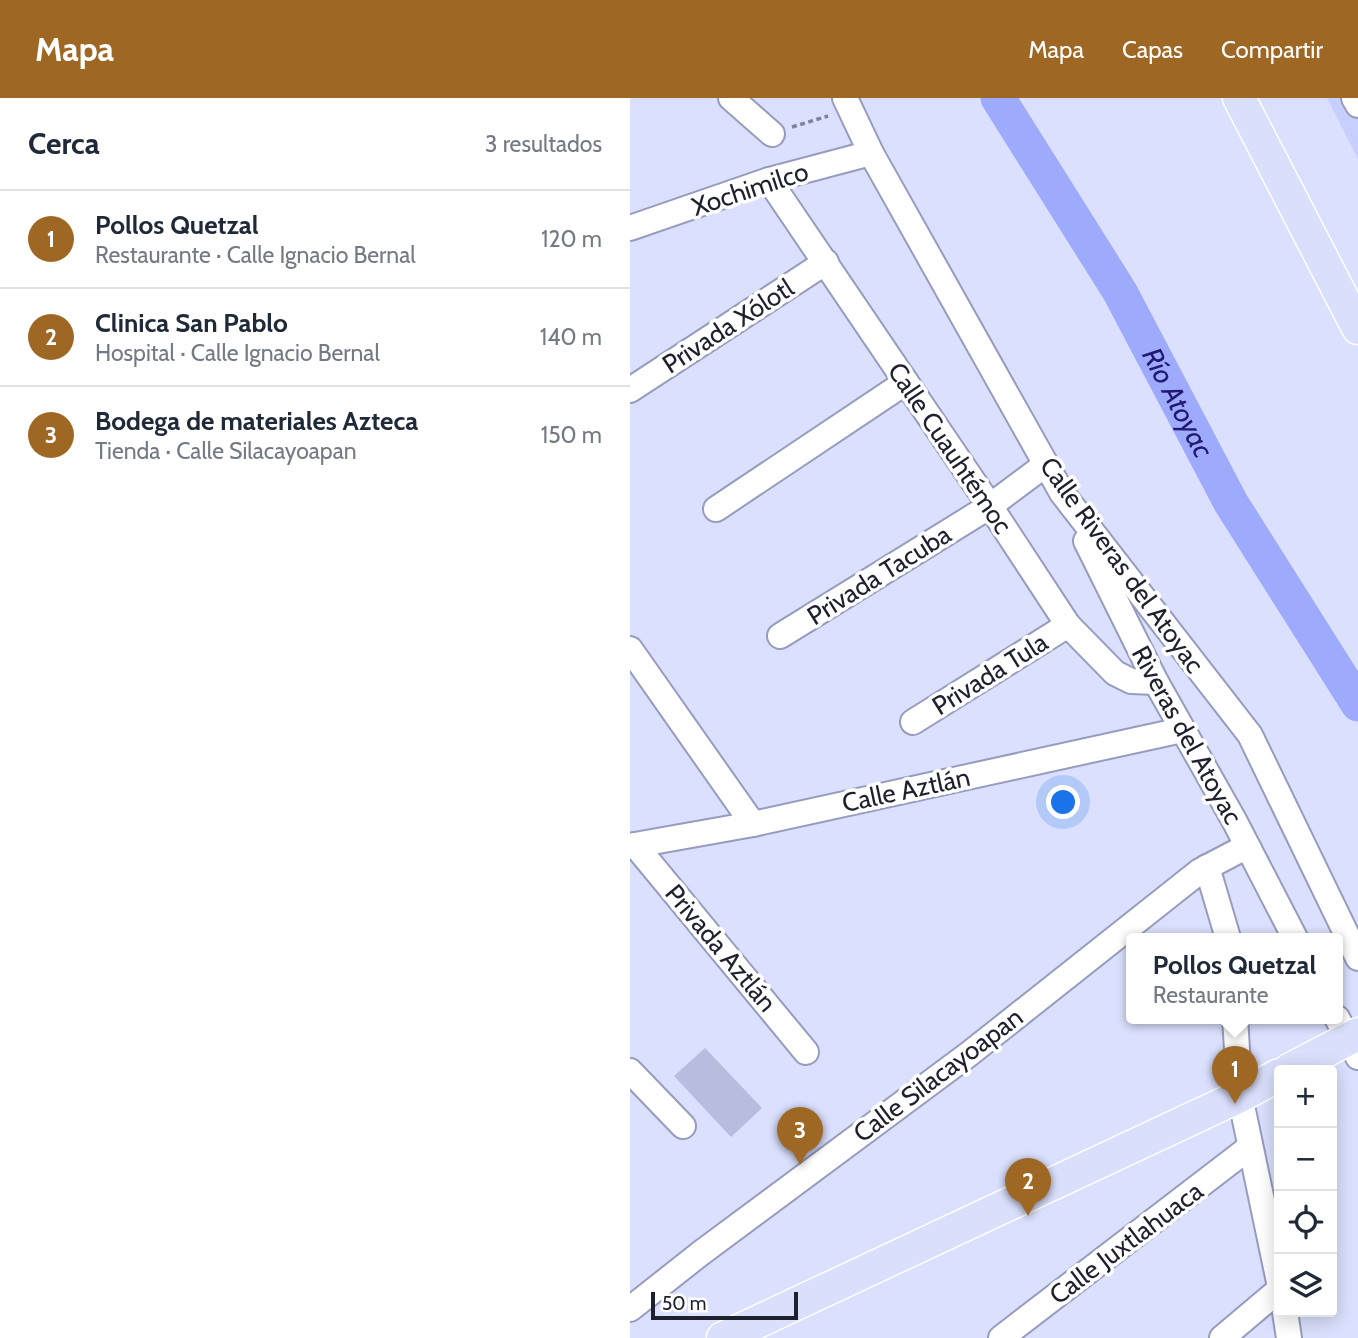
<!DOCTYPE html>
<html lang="es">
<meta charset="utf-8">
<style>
:root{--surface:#fff;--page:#f2f2f3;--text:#1f2937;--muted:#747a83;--line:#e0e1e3;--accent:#9f6724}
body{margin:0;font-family:Cabin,sans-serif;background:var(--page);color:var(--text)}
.controls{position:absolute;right:21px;bottom:21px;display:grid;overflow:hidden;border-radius:7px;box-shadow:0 4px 18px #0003}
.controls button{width:63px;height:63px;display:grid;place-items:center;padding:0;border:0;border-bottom:2px solid var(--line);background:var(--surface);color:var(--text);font:35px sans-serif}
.scale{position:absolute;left:21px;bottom:18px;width:147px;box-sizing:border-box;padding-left:7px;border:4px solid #1e202d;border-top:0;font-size:19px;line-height:24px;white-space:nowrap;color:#1e202d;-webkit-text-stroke:5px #fff;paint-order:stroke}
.you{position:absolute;left:434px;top:705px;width:24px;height:24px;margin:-18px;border:5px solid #fff;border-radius:50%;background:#1a73e8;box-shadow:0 0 0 10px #1a73e833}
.badge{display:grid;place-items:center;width:46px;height:46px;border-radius:50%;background:var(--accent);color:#fff;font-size:23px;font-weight:700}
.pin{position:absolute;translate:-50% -58px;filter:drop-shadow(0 2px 4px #0008)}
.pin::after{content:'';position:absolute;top:37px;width:24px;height:21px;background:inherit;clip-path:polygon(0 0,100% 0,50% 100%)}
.popup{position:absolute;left:496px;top:835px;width:217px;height:91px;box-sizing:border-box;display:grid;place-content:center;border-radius:7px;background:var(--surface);filter:drop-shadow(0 2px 5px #0005);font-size:23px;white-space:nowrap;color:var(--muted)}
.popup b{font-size:26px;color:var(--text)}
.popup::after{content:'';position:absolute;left:50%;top:100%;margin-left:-14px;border:14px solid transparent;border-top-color:var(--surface)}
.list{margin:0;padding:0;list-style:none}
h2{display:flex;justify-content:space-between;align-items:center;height:91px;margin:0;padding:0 28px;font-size:30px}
h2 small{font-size:23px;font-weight:400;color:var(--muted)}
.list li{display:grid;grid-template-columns:46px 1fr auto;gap:21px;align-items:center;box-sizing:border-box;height:98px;padding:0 28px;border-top:2px solid var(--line)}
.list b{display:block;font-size:26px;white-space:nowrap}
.list p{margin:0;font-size:23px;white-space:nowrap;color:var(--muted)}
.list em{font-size:23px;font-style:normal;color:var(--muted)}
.icon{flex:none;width:38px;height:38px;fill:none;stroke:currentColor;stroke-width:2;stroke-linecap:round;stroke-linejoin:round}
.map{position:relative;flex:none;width:728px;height:1240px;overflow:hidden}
header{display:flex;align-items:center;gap:42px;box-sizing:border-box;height:98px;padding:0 35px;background:var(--accent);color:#fff}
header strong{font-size:33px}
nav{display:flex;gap:38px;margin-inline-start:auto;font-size:24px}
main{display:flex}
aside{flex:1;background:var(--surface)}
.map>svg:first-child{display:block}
.green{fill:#c6cffe}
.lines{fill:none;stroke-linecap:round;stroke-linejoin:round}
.river{stroke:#9eaafb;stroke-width:35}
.building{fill:#b6bddf}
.minor-casing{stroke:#969cbe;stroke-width:28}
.major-casing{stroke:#fff;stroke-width:35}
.path{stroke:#7f8399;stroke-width:3.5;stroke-dasharray:5 3.5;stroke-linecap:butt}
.minor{stroke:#fff;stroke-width:24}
.major{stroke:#dadffb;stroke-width:32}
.labels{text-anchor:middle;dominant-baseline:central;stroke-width:7;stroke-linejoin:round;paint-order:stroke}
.street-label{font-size:26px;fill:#1e202d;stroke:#fff}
.water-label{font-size:28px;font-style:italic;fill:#211974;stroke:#fff}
</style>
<header>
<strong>Mapa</strong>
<nav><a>Mapa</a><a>Capas</a><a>Compartir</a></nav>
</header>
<main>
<aside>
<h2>Cerca<small>3 resultados</small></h2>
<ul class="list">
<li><span class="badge">1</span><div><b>Pollos Quetzal</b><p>Restaurante · Calle Ignacio Bernal</p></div><em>120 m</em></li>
<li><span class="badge">2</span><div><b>Clinica San Pablo</b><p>Hospital · Calle Ignacio Bernal</p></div><em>140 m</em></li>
<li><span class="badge">3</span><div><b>Bodega de materiales Azteca</b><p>Tienda · Calle Silacayoapan</p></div><em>150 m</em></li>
</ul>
</aside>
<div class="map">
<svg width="728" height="1240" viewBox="0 0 728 1240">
<rect width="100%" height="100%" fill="#dae0fd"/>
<path class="green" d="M697,0h31v61z"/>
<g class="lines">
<path class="river" id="s1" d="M368,0l122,194 111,211 127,201"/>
</g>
<path class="building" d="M75,950l57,60 -31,29 -57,-61z"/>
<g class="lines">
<defs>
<g id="minor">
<path d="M101,0l41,36"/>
<path d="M215,0l26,55 191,340 188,242 108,223"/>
<path d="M724,0l4,7"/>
<path d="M139,82l221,326 78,119 47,48 16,8 25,1"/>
<path d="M0,130l139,-48 102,-27"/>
<path d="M0,292l196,-128"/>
<path d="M86,411l190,-127"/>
<path d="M456,443l70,141 79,140 60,116"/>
<path d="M150,538l210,-130 55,-41"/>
<path d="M0,551l123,175"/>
<path d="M283,624l155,-97"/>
<path d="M5,747l171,207"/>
<path d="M0,748l123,-22 429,-94"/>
<path d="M577,769l21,71"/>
<path d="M605,920l5,78 39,186"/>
<path d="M707,920l21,39"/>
<path d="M0,973l53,55"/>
<path d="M0,1211l71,-56 268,-199 231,-183 38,-20 11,-2"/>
<path d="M655,1214l4,26"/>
<path d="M371,1240l249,-191"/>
<path d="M592,1240l57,-48"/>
</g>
<g id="major">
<path d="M609,0l119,230"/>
<path d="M659,972l69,-36"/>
<path d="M93,1240l517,-242 39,-21"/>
</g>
</defs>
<use href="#minor" class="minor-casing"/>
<use href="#major" class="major-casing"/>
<path class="path" d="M162,29l36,-11"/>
<use href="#minor" class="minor"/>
<use href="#major" class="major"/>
</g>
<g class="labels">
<g class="street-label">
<text transform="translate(120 91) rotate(-18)">Xochimilco</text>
<text transform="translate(98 228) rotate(-33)">Privada Xólotl</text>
<text transform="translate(320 350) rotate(56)">Calle Cuauhtémoc</text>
<text transform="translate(492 467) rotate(54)">Calle Riveras del Atoyac</text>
<text transform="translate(249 477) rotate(-32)">Privada Tacuba</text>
<text transform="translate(360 576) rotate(-32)">Privada Tula</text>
<text transform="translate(557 637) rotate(61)">Riveras del Atoyac</text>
<text transform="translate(276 692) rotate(-12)">Calle Aztlán</text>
<text transform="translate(91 850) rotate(50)">Privada Aztlán</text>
<text transform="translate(308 977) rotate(-37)">Calle Silacayoapan</text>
<text transform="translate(496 1145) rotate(-37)">Calle Juxtlahuaca</text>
</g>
<g class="water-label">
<text stroke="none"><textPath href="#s1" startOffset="354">Río Atoyac</textPath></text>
</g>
</g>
</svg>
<div class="controls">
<button>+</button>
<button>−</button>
<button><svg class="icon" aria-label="locate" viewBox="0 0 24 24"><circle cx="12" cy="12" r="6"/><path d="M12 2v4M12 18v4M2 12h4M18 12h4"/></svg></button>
<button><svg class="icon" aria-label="layers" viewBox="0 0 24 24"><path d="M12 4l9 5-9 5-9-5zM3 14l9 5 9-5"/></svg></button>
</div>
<div class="scale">50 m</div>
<div class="you"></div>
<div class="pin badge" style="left:605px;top:1006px">1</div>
<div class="popup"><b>Pollos Quetzal</b>Restaurante</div>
<div class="pin badge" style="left:398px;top:1118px">2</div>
<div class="pin badge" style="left:170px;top:1067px">3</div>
</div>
</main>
